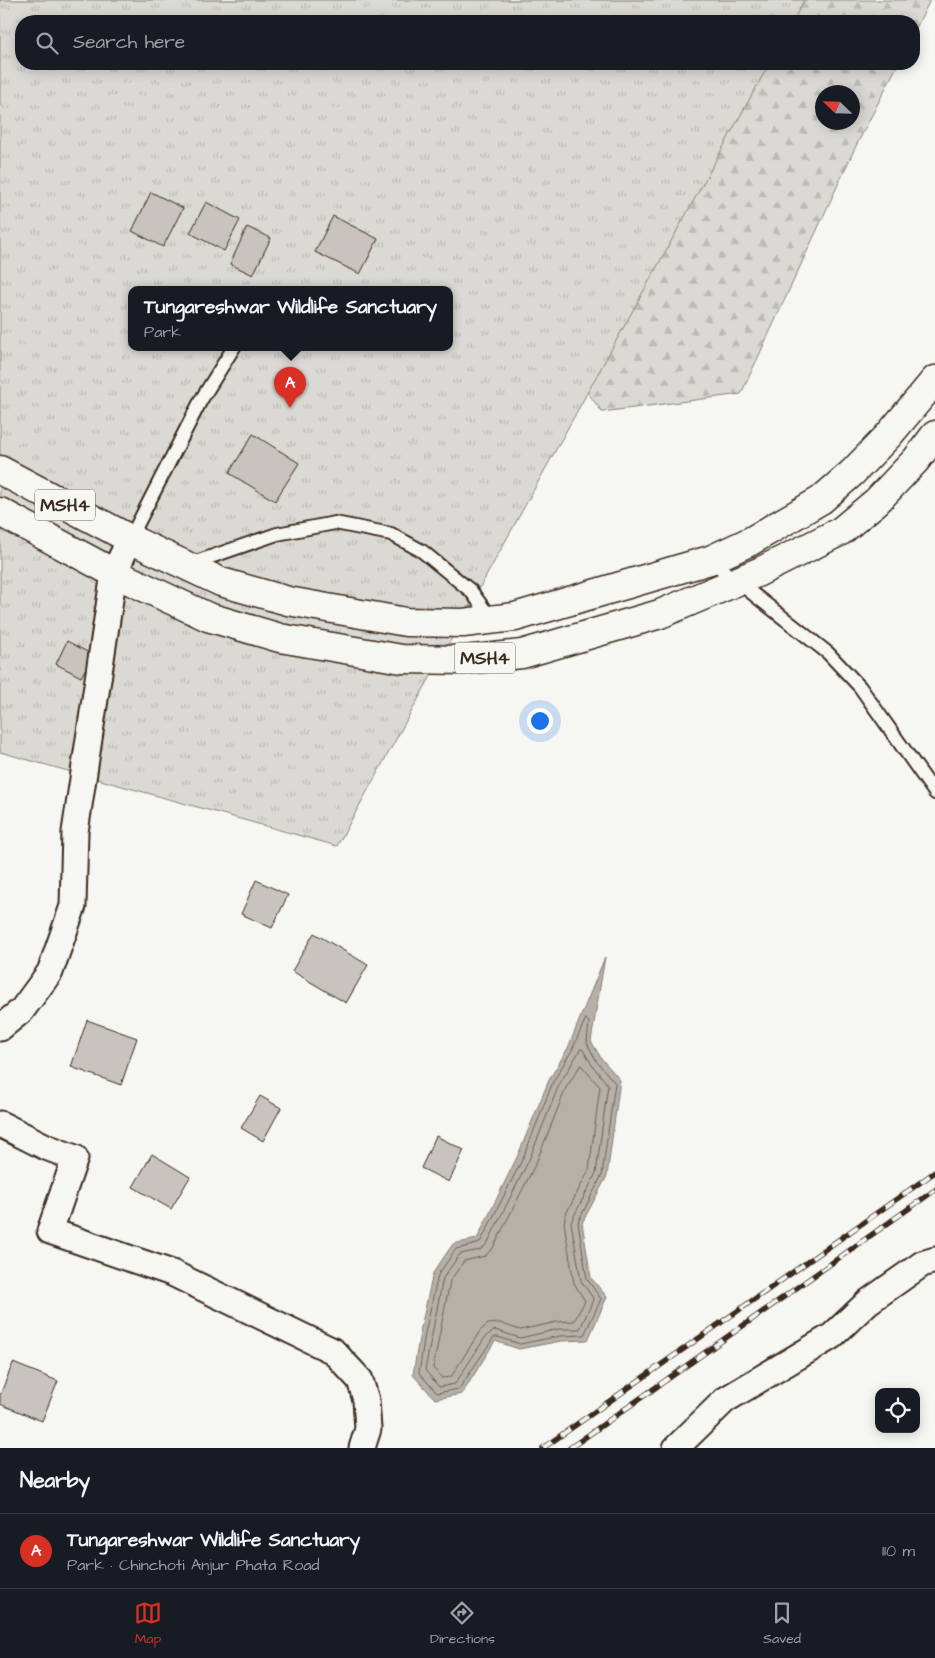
<!DOCTYPE html>
<meta charset="utf-8">
<style>
:root{--surface:#171b24;--page:#20242c;--text:#f1f3f6;--muted:#9ea1a6;--line:#363941;--accent:#d93025}
body{margin:0;font-family:"Architects Daughter",sans-serif;background:var(--page);color:var(--text)}
.controls{position:absolute;right:15px;bottom:15px;display:grid;overflow:hidden;border-radius:10px;box-shadow:0 2px 12px #0003}
.controls button{width:45px;height:45px;display:grid;place-items:center;padding:0;border:0;border-bottom:1px solid var(--line);background:var(--surface);color:var(--text);font:25px sans-serif}
.compass{position:absolute;left:815px;top:85px;width:45px;height:45px;border-radius:50%;background:var(--surface);box-shadow:0 2px 12px #0003;rotate:293deg}
.you{position:absolute;left:539px;top:720px;width:18px;height:18px;margin:-12px;border:4px solid #fff;border-radius:50%;background:#1a73e8;box-shadow:0 0 0 8px #1a73e833}
.badge{display:grid;place-items:center;width:32px;height:32px;border-radius:50%;background:var(--accent);color:#fff;font-size:16px;font-weight:700}
.pin{position:absolute;translate:-50% -41px;filter:drop-shadow(0 1px 2px #0008)}
.pin::after{content:'';position:absolute;top:26px;width:18px;height:15px;background:inherit;clip-path:polygon(0 0,100% 0,50% 100%)}
.popup{position:absolute;left:128px;top:286px;width:325px;height:65px;box-sizing:border-box;display:grid;place-content:center;border-radius:10px;background:var(--surface);filter:drop-shadow(0 1px 4px #0005);font-size:16px;white-space:nowrap;color:var(--muted)}
.popup b{font-size:19px;color:var(--text)}
.popup::after{content:'';position:absolute;left:50%;top:100%;margin-left:-10px;border:10px solid transparent;border-top-color:var(--surface)}
.list{margin:0;padding:0;list-style:none}
h2{display:flex;justify-content:space-between;align-items:center;height:65px;margin:0;padding:0 20px;font-size:21px}
h2 small{font-size:16px;font-weight:400;color:var(--muted)}
.list li{display:grid;grid-template-columns:32px 1fr auto;gap:15px;align-items:center;box-sizing:border-box;height:75px;padding:0 20px;border-top:1px solid var(--line)}
.list b{display:block;font-size:19px;white-space:nowrap}
.list p{margin:0;font-size:16px;white-space:nowrap;color:var(--muted)}
.list em{font-size:16px;font-style:normal;color:var(--muted)}
.icon{flex:none;width:28px;height:28px;fill:none;stroke:currentColor;stroke-width:2;stroke-linecap:round;stroke-linejoin:round}
.map{position:relative;flex:none;width:935px;height:1448px;overflow:hidden}
.search{position:absolute;background:var(--surface);box-shadow:0 2px 12px #0003;left:15px;right:15px;top:15px;height:55px;display:flex;align-items:center;gap:12px;box-sizing:border-box;padding:0 18px;border-radius:20px;color:var(--muted);font-size:19px}
.sheet{height:140px;background:var(--surface)}
nav{display:flex;justify-content:space-around;align-items:center;box-sizing:border-box;height:70px;border-top:1px solid var(--line);background:var(--surface);font-size:14px;color:var(--muted)}
nav a{display:grid;justify-items:center;gap:2px}
nav .on{color:var(--accent)}
.map>svg:first-child{display:block}
.forest{fill:url(#forest-firs);stroke:#8a8278;fill-rule:evenodd}
.park{fill:url(#park-tufts);stroke:#8a8278;fill-rule:evenodd}
.water{fill:#b6b0a9;stroke:#857a71}
.lines{fill:none;stroke-linecap:round;stroke-linejoin:round}
.shore{stroke:#6c6056;stroke-width:1}
.building{fill:#c8c3be;stroke:#3b2a1e}
.lane-casing{stroke:#3b2a1e;stroke-width:16}
.street-casing{stroke:#3b2a1e;stroke-width:29}
.primary-casing{stroke:#3b2a1e;stroke-width:31}
.lane{stroke:#f6f6f2;stroke-width:12}
.street{stroke:#f6f6f2;stroke-width:25}
.primary{stroke:#f6f6f2;stroke-width:28}
.rail-casing{stroke:#3b2a1e;stroke-width:5.5}
.rail{stroke:#f6f6f2;stroke-width:4;stroke-dasharray:11;stroke-linecap:butt}
.labels{text-anchor:middle;dominant-baseline:central;stroke-width:4.5;stroke-linejoin:round;paint-order:stroke}
.shield{fill:#f6f6f2;stroke:#73675e;stroke-width:1}
.shield-label{font-size:18px;font-weight:bold;fill:#3b2a1e}
</style>
<div class="map">
<svg width="935" height="1448" viewBox="0 0 935 1448">
<defs>
<pattern id="forest-firs" width="22" height="20" patternUnits="userSpaceOnUse" patternTransform="scale(1.25)"><rect width="22" height="20" fill="#dad9d3"/><path d="M5 1l3.5 6h-7zM16 11l3.5 6h-7z" fill="#bcbab5"/></pattern>
<pattern id="park-tufts" width="24" height="20" patternUnits="userSpaceOnUse" patternTransform="scale(1.25)"><rect width="24" height="20" fill="#dad9d3"/><path d="M3 7l-1-3M5 7V3M7 7l1-3M15 17l-1-3M17 17v-4M19 17l1-3" fill="none" stroke="#bcbab5"/></pattern>
</defs>
<rect width="100%" height="100%" fill="#f6f6f2"/>
<filter id="ink" filterUnits="userSpaceOnUse"><feTurbulence type="fractalNoise" baseFrequency=".02" numOctaves="2"/><feDisplacementMap in="SourceGraphic" scale="10" xChannelSelector="R" yChannelSelector="G"/><feConvolveMatrix kernelMatrix="1 2 1 2 8 2 1 2 1" color-interpolation-filters="sRGB"/></filter>
<g filter="url(#ink)">
<path class="forest" d="M0,0h930l-16,32v-11h-893v43h877l-44,86 -113,244 -139,18 -154,-211 -412,85zM822,92h30v30h-30z"/>
<path class="park" d="M0,0h804l-11,21h-772v43h748l-432,782 -337,-94zM131,289h318v58h-318z"/>
<path class="water" d="M605,957l-14,84 10,17 19,22 -13,96 -25,47 9,55 16,19 -19,43 -27,1 -42,8 -24,-8 -33,53 -27,5 -22,-24 7,-43 13,-59 20,-29 24,-5 41,-84 31,-75 19,-32z"/>
<g class="lines">
<g class="shore">
<path d="M586,1019l3,3 -2,21 10,19 18,21 -13,92 -24,47 9,57 14,20 -17,36 -24,1 -40,8 -22,-7h-4l-35,52 -22,4 -18,-20 6,-40 13,-58 18,-26 21,-5 4,-3 42,-83 30,-76 19,-32z"/>
<path d="M581,1049l2,1 9,15 16,20 -12,88 -25,49 10,59 12,17v2l-13,29h-21l-39,9 -25,-8 -9,6 -31,48 -16,3 -14,-17 18,-92 17,-24 20,-4 7,-6 42,-84 30,-75z"/>
<path d="M581,1065l19,22 -11,83 -23,44 -2,9 10,60 11,18 -11,20 -17,1 -37,8 -20,-7 -12,1 -8,7 -29,46 -9,1 -9,-10 17,-87 14,-20 21,-5 8,-8 43,-85 30,-75z"/>
</g>
</g>
<g class="building">
<path d="M151,192l32,16 -20,39 -31,-16z"/>
<path d="M206,202l34,18 -16,31 -34,-18z"/>
<path d="M333,216l45,23 -18,35 -45,-22z"/>
<path d="M247,227l24,11 -18,37 -23,-11z"/>
<path d="M253,434l46,29 -24,38 -46,-28z"/>
<path d="M67,641l26,14 -12,22 -25,-13z"/>
<path d="M256,880l32,15 -16,33 -31,-14z"/>
<path d="M314,933l54,32 -22,38 -54,-32z"/>
<path d="M87,1020l50,18 -16,47 -50,-18z"/>
<path d="M260,1096l21,12 -18,33 -22,-13z"/>
<path d="M436,1136l28,14 -15,32 -28,-14z"/>
<path d="M152,1154l38,23 -19,32 -38,-22z"/>
<path d="M13,1363l45,18 -16,40 -42,-17v-9z"/>
</g>
<g class="lines">
<defs>
<g id="lane">
<path d="M130,539l71,-139 33,-53"/>
<path d="M710,560l118,93 32,34 75,106"/>
<path d="M190,564l87,-30 58,-11 56,11 31,17 49,40 21,29"/>
</g>
<g id="street">
<path d="M0,1028l22,-18 28,-38 23,-66 2,-74 39,-259 16,-34"/>
<path d="M0,1124l46,23 29,11 -25,73 122,42 161,78 27,29 6,20 2,29 -6,19"/>
<path d="M676,1448l49,-48 107,-64 36,-34 54,-38 13,-4"/>
</g>
<g id="primary">
<path d="M0,470l130,69 91,43 67,19 118,21 57,1 52,-6 195,-57 41,-19 70,-41 31,-27 36,-37 47,-56"/>
<path d="M0,512l114,61 94,44 72,21 122,21 62,1 58,-6 138,-40 99,-42 82,-41 36,-30 39,-41 19,-25"/>
</g>
</defs>
<use href="#lane" class="lane-casing"/>
<use href="#street" class="street-casing"/>
<use href="#primary" class="primary-casing"/>
<use href="#lane" class="lane"/>
<use href="#street" class="street"/>
<use href="#primary" class="primary"/>
<defs>
<g id="rail">
<path d="M543,1448l392,-276"/>
<path d="M570,1448l365,-258"/>
</g>
</defs>
<use href="#rail" class="rail-casing"/>
<use href="#rail" class="rail"/>
</g>
</g>
<g class="labels">
<g class="shield">
<rect x="35" y="489.5" width="60" height="31" rx="4"/>
<rect x="455" y="642.5" width="60" height="31" rx="4"/>
</g>
<g class="shield-label">
<text x="65" y="505">MSH4</text>
<text x="485" y="658">MSH4</text>
</g>
</g>
</svg>
<div class="controls">
<button><svg class="icon" aria-label="locate" viewBox="0 0 24 24"><circle cx="12" cy="12" r="6"/><path d="M12 2v4M12 18v4M2 12h4M18 12h4"/></svg></button>
</div>
<svg class="compass" viewBox="-18 -18 36 36"><path d="M0-13l5 13h-10z" fill="#e53935"/><path d="M0 13l5-13h-10z" fill="#9ea1a6"/></svg>
<div class="you"></div>
<div class="pin badge" style="left:290px;top:408px">A</div>
<div class="popup"><b>Tungareshwar Wildlife Sanctuary</b>Park</div>
<div class="search"><svg class="icon" aria-label="search" viewBox="0 0 24 24"><circle cx="10" cy="10" r="6"/><path d="M15 15l6 6"/></svg>Search here</div>
</div>
<section class="sheet">
<h2>Nearby<small></small></h2>
<ul class="list">
<li><span class="badge">A</span><div><b>Tungareshwar Wildlife Sanctuary</b><p>Park · Chinchoti Anjur Phata Road</p></div><em>110 m</em></li>
</ul>
</section>
<nav>
<a class="on"><svg class="icon" aria-label="map" viewBox="0 0 24 24"><path d="M3 6l6-2 6 2 6-2v14l-6 2-6-2-6 2zM9 4v14M15 6v14"/></svg>Map</a>
<a><svg class="icon" aria-label="directions" viewBox="0 0 24 24"><path d="M12 3l9 9-9 9-9-9zM9 14v-3h6M13 9l2 2-2 2"/></svg>Directions</a>
<a><svg class="icon" aria-label="saved" viewBox="0 0 24 24"><path d="M7 4h10v16l-5-4-5 4z"/></svg>Saved</a>
</nav>
